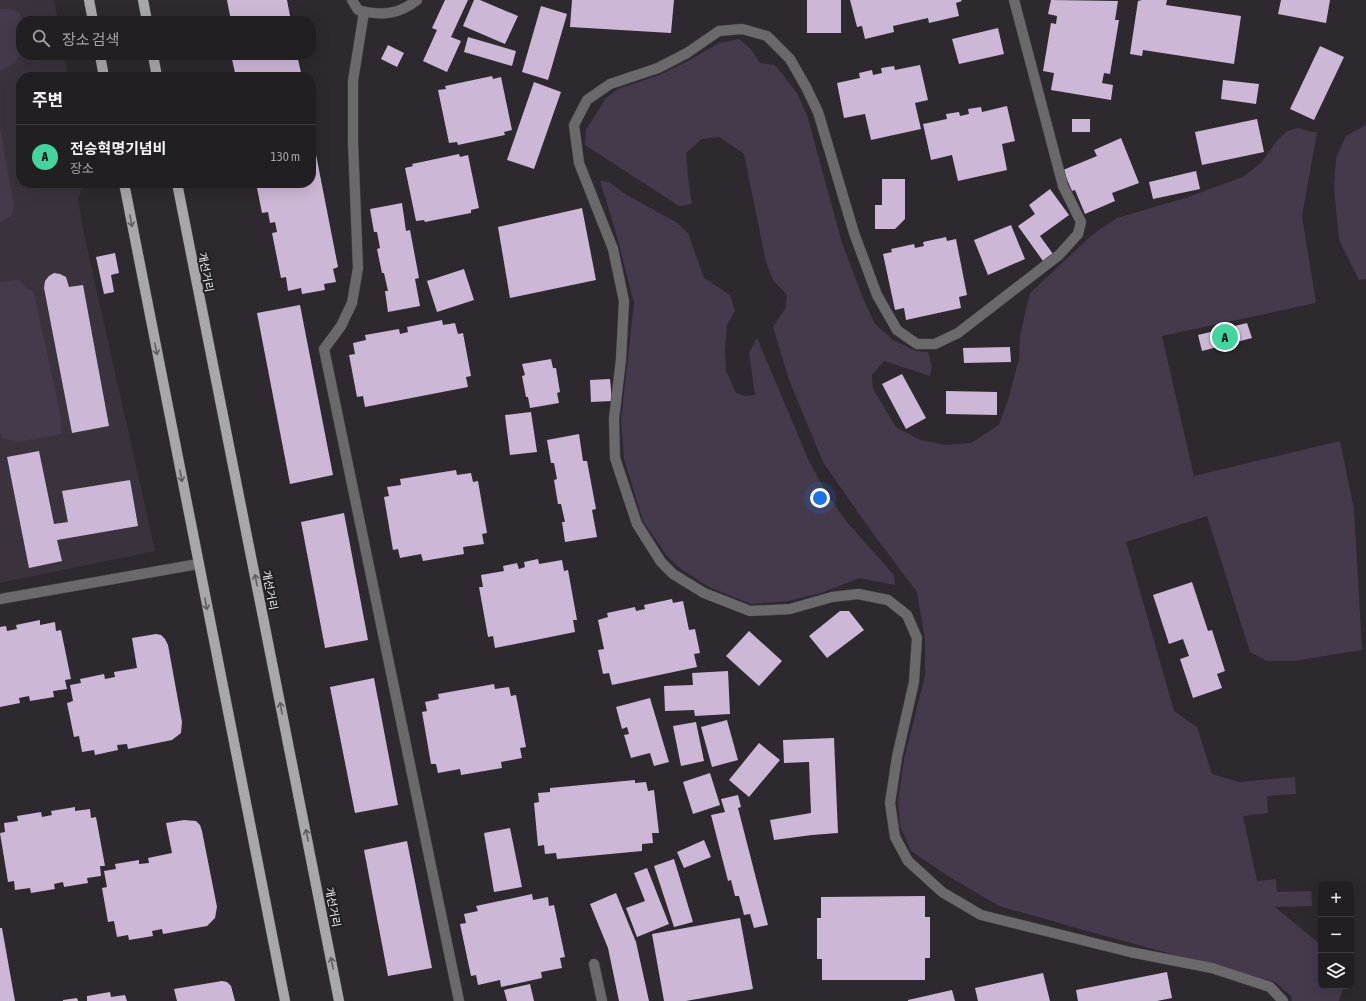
<!DOCTYPE html>
<html lang="ko">
<meta charset="utf-8">
<style>
:root{--surface:#221f22;--page:#2a272a;--text:#f1f3f6;--muted:#a2a2a5;--line:#3f3d40;--accent:#44d49f}
body{margin:0;font-family:"Asap Condensed","Noto Sans KR",sans-serif;background:var(--page);color:var(--text)}
.controls{position:absolute;right:12px;bottom:12px;display:grid;overflow:hidden;border-radius:8px;box-shadow:0 4px 16px #0002}
.controls button{width:36px;height:36px;display:grid;place-items:center;padding:0;border:0;border-bottom:1px solid var(--line);background:var(--surface);color:var(--text);font:20px sans-serif}
.you{position:absolute;left:820px;top:498px;width:14px;height:14px;margin:-10px;border:3px solid #fff;border-radius:50%;background:#1a73e8;box-shadow:0 0 0 6px #1a73e833}
.badge{display:grid;place-items:center;width:26px;height:26px;border-radius:50%;background:var(--accent);color:#111;font-size:13px;font-weight:700}
.pin{position:absolute;translate:-50% -50%;border:2px solid #fff;box-shadow:0 1px 4px #0006}
.list{margin:0;padding:0;list-style:none}
h2{display:flex;justify-content:space-between;align-items:center;height:52px;margin:0;padding:0 16px;font-size:17px}
h2 small{font-size:13px;font-weight:400;color:var(--muted)}
.list li{display:grid;grid-template-columns:26px 1fr auto;gap:12px;align-items:center;box-sizing:border-box;height:64px;padding:0 16px;border-top:1px solid var(--line)}
.list b{display:block;font-size:15px;white-space:nowrap}
.list p{margin:0;font-size:13px;white-space:nowrap;color:var(--muted)}
.list em{font-size:13px;font-style:normal;color:var(--muted)}
.icon{flex:none;width:22px;height:22px;fill:none;stroke:currentColor;stroke-width:2;stroke-linecap:round;stroke-linejoin:round}
.map{position:relative;flex:none;width:1366px;height:1001px;overflow:hidden}
.search{position:absolute;background:var(--surface);box-shadow:0 4px 16px #0002;left:16px;top:16px;width:300px;height:44px;display:flex;align-items:center;gap:10px;box-sizing:border-box;padding:0 14px;border-radius:16px;color:var(--muted);font-size:15px}
.panel{position:absolute;background:var(--surface);box-shadow:0 4px 16px #0002;left:16px;top:72px;width:300px;height:116px;border-radius:16px}
.map>svg:first-child{display:block}
.built{fill:#3a333d}
.green{fill:#45394c}
.building{fill:#ccb8d6}
.lines{fill:none;stroke-linecap:round;stroke-linejoin:round}
.street-casing{stroke:#49454a;stroke-width:11}
.primary-casing{stroke:#49454a;stroke-width:11}
.street{stroke:#6b696c;stroke-width:10}
.primary{stroke:#aaa7ac;stroke-width:10}
.oneway{stroke:#605d62}
.labels{text-anchor:middle;dominant-baseline:central;stroke-width:4;stroke-linejoin:round;paint-order:stroke}
.street-label{font-size:11px;fill:#f2f0f3;stroke:#232025}
</style>
<div class="map">
<svg width="1366" height="1001" viewBox="0 0 1366 1001">
<rect width="100%" height="100%" fill="#2d292e"/>
<path class="built" d="M0,0h54l4,21h-37v34h43l4,22h-47v106h63l-6,16 6,35 71,317 -155,32z"/>
<g class="green">
<path d="M0,9h10l10,4c2,10 4,36 -2,45 -3,6 -12,10 -18,14z"/>
<path d="M739,39l12,10 9,14 15,2 22,28 10,22 35,128 21,55 12,26 18,16 23,11 12,1 4,14 -2,10 -46,-15 -12,14 1,14 23,38 24,13 26,5 25,-2 28,-18 9,-25 11,-41 1,-24 10,-42 62,-58 25,-17 68,-20 58,-21 19,-15 13,-19 12,-12 11,-3 19,5 -15,83 14,87 -154,33 32,140 146,-35 14,68 8,141 -68,11h-27l-17,-9 -43,-136 -81,26 48,169 23,16 15,47 27,8 56,-5 1,17 -29,2 1,17 -25,3 14,65 19,-2 1,13 34,-1 1,15 -37,1 46,38v41h23l-5,15h-47l-1,-5 -16,-14 -188,-51 -88,-25 -51,-30 -37,-25 -11,-25 -2,-25 6,-42 21,-83v-36l-8,-48 -51,-68 -43,-62 -34,-82 -16,-53 12,-18 2,-14 -14,-15 -7,-18 -22,-108 -25,-17 -17,2 -16,14 2,24 4,27 -13,2 -94,-61 1,-15 19,-31 13,-10 44,-15 28,-14 29,-17z"/>
<path d="M1366,125v154l-7,1 -20,-40 -5,-52 2,-30 10,-22z"/>
<path d="M0,128l14,77 -2,10 -12,8z"/>
<path d="M600,181l9,1 16,12 51,28 12,11 16,45 26,17 5,16 -8,14 -2,25 1,21 10,22 9,3 10,-1 -6,-42 8,-15 52,123 17,31 20,29 48,54 1,10 -35,-7 -39,15 -33,8 -37,3 -42,-17 -28,-18 -14,-13 -24,-35 -19,-62 -3,-39 13,-117 -18,-70z"/>
<path d="M18,280l16,13 27,124v17l-43,8 -16,-4 -2,-6v-150z"/>
</g>
<g class="building">
<path d="M227,0h60l4,21h-60z"/>
<path d="M445,0h23l-17,37 10,4 -14,31 -24,-11 14,-31 -5,-2z"/>
<path d="M474,0h6l38,16 -13,28 -42,-18z"/>
<path d="M572,0h102l-3,33 -101,-6z"/>
<rect x="807" y="0" width="34" height="33"/>
<path d="M850,0h111l1,1 -6,2 3,13 -30,7 -1,-5 -35,8 1,6 -29,7 -3,-13 -5,1z"/>
<path d="M1051,0l67,1 -3,19h4l-9,54 -6,-1 -2,10 11,2 -2,15 -60,-10 3,-17 -11,-2 8,-48 5,1 1,-8 -9,-2z"/>
<path d="M1142,0h25l-1,5 75,11 -7,48 -91,-14 -1,6 -12,-2 8,-53z"/>
<path d="M1281,0h49l-4,23 -48,-9z"/>
<path d="M541,6l26,8 -19,66 -26,-8z"/>
<path d="M998,28l6,26 -45,10 -7,-25z"/>
<path d="M468,37l48,14 -4,15 -48,-14z"/>
<path d="M388,45l16,8 -7,14 -16,-8z"/>
<path d="M1320,46l24,11 -30,63 -24,-11z"/>
<path d="M231,55h66l5,22h-66z"/>
<path d="M920,65l8,35 -13,3 6,26 -50,11 -6,-26 -21,4 -7,-35 23,-5 -1,-5 13,-3 1,5 9,-2 -1,-5 13,-2 1,4z"/>
<path d="M492,76l1,3 8,-2 11,53 -8,2 1,3 -47,10 -1,-3 -8,1 -11,-53 8,-1 -1,-3z"/>
<path d="M1223,80l36,4 -3,20 -35,-5z"/>
<path d="M534,82l27,10 -27,77 -27,-9z"/>
<path d="M1007,106l8,35 -13,3 5,26 -49,11 -6,-26 -21,5 -8,-36 24,-5 -1,-5 13,-2 1,4 9,-2 -1,-5 13,-2 1,5z"/>
<rect x="1072" y="119" width="18" height="13"/>
<path d="M1257,119l7,33 -62,13 -7,-33z"/>
<path d="M311,129l27,138 -5,2 3,13 -12,2 1,6 -23,4 -1,-6 -13,3 -2,-14 -5,1 -9,-45 5,-1 -2,-10 -5,1 -2,-11 -6,1 -6,-30h55z"/>
<path d="M1121,138l18,45 -27,10 3,8 -30,13 -10,-24 -3,1 -9,-21 34,-14 -3,-6z"/>
<path d="M459,154l1,3 8,-2 11,53 -8,2v3l-46,9 -1,-2 -8,1 -11,-53 8,-2 -1,-2z"/>
<path d="M1196,171l4,18 -47,10 -4,-17z"/>
<path d="M882,179h23v40l-10,10h-20v-24h7z"/>
<path d="M1050,189l19,26 -29,21 13,18 -10,7 -25,-35 17,-12 -6,-9z"/>
<path d="M402,203l4,28 4,-1 9,48 -4,1 5,27 -32,6 -3,-21h3l-4,-18h-2l-5,-24 3,-1 -3,-16h-3l-4,-23z"/>
<path d="M582,208l14,72 -86,18 -12,-71z"/>
<path d="M1011,225l14,34 -37,16 -14,-35z"/>
<path d="M946,237l1,4 9,-2 11,56 -8,2 2,11 -55,12 -2,-12 -9,2 -12,-56 9,-2 -1,-3 23,-5 1,4 9,-2 -1,-4z"/>
<path d="M115,253l4,20 -8,2 3,17 -10,2 -8,-37z"/>
<path d="M464,269l10,31 -37,12 -10,-31z"/>
<path d="M54,273l6,1 6,3 3,10 14,-2 26,141 -37,7 -28,-145 1,-7 4,-5z"/>
<path d="M300,305l33,170 -43,9 -33,-171z"/>
<path d="M442,320l1,5 12,-2 3,11 5,-1 8,43 -5,1 2,10 -103,20 -2,-11 -6,1 -8,-42 6,-1 -2,-11 13,-3 -1,-5 34,-6 1,5 8,-2 -1,-5z"/>
<path d="M1247,323l5,15 -50,13 -4,-16z"/>
<path d="M1010,347l1,15 -47,1 -1,-15z"/>
<path d="M551,359l2,9h3l4,24 -3,1 2,10 -29,5 -2,-11h-2l-4,-21 3,-1 -3,-11z"/>
<path d="M902,374l24,44 -20,11 -24,-45z"/>
<path d="M610,379l2,22 -21,1 -1,-22z"/>
<path d="M946,391l51,1v23l-51,-1z"/>
<path d="M531,412l6,40 -27,3 -5,-40z"/>
<path d="M579,434l4,27h4l9,48 -4,1 5,27 -32,5 -3,-20h3l-4,-18h-3l-4,-24 3,-1 -3,-16h-3l-4,-23z"/>
<path d="M39,451l15,73 14,-2 -6,-31 68,-11 8,46 -81,14 5,21 -33,7 -22,-111z"/>
<path d="M456,470l1,5 14,-2 2,9 5,-1 9,52 -5,1 2,10 -21,3 1,7 -41,7 -2,-7 -21,4 -2,-9 -5,1 -9,-53 5,-1 -2,-9 14,-2 -1,-6z"/>
<path d="M344,513l24,127 -43,8 -24,-126z"/>
<path d="M538,559l1,5 23,-4 2,11 4,-1 9,50h-4l2,12 -80,16 -2,-12 -5,1 -9,-50h4l-2,-12 23,-4 -1,-5 14,-3 2,6 6,-2 -1,-5z"/>
<path d="M1192,582l16,49 4,-1 13,41 -8,3 5,14 -29,10 -13,-39 9,-3 -6,-17 -14,5 -16,-49z"/>
<path d="M672,599l1,4 10,-2 6,29 6,-1 5,24 -6,1 3,13 -85,18 -3,-12 -6,1 -5,-24 6,-1 -6,-29 10,-3 -1,-4 28,-6 1,4 9,-2 -1,-4z"/>
<path d="M840,611h9l15,19 -37,28 -18,-22z"/>
<path d="M40,620v5l15,-3 1,9 5,-1 10,49 -6,1 2,9 -14,2 1,6 -24,4 -1,-5 -10,2 1,5 -20,4v-80l6,-1 1,5 10,-2 -1,-4z"/>
<path d="M749,631l33,30 -23,25 -33,-30z"/>
<path d="M156,634l5,1 4,4 3,6 14,77 -1,11 -9,7 -44,9 -1,-5 -10,1 1,5 -23,5 -1,-5 -12,2 -3,-16 -5,1 -7,-34 6,-2 -3,-16 11,-2 -1,-4 24,-5 1,5 10,-2 -1,-5 23,-4 -5,-30z"/>
<path d="M728,671l2,43 -35,2 -1,-6 -29,1 -1,-25 29,-1 -1,-12z"/>
<path d="M374,678l24,127 -43,8 -25,-126z"/>
<path d="M494,684l1,5 14,-2 2,9 5,-1 10,52 -6,1 2,10 -21,4 1,6 -41,7 -1,-6 -22,4 -2,-9h-5l-9,-52 5,-1 -2,-9 14,-3 -1,-5z"/>
<path d="M650,698l19,64 -15,4 -4,-13 -19,5 -7,-23 5,-1 -2,-7 -5,2 -6,-22z"/>
<path d="M727,720l11,40 -26,7 -11,-40z"/>
<path d="M696,722l8,39 -23,5 -8,-40z"/>
<path d="M834,738l4,95 -26,2 -38,5 -4,-20 41,-7 -2,-51 -25,1 -1,-23z"/>
<path d="M759,743l21,17 -31,37 -20,-17z"/>
<path d="M710,773l10,32 -27,9 -10,-32z"/>
<path d="M635,780v3l11,-1 2,9 6,-1 5,43h-7l1,10 -11,1v7l-85,8 -1,-6 -11,1 -1,-9 -6,1 -4,-43 5,-1 -1,-9 12,-1v-4z"/>
<path d="M738,795l3,12 -3,1 30,117 -14,3 -4,-14 -6,1 -5,-19h-4l-4,-16 -3,1 -17,-66 14,-3 -4,-13z"/>
<path d="M75,807v4l15,-2 1,9 5,-1 9,49h-5l1,10 -14,2 1,5 -24,4 -1,-5 -9,2 1,5 -24,4 -1,-5 -15,2 -1,-9 -6,1 -8,-49 5,-1 -1,-9 14,-2 -1,-5 24,-4 1,5 10,-2 -1,-4z"/>
<path d="M184,820l12,1 4,4 2,6 15,76 -2,11 -8,8 -44,8 -1,-5 -10,2 1,5 -24,4 -1,-5 -11,2 -3,-16 -6,1 -6,-34 5,-1 -3,-16 12,-2 -1,-5 24,-4v4l10,-1 -1,-5 24,-5 -6,-30z"/>
<path d="M510,828l12,59 -28,5 -10,-59z"/>
<path d="M704,840l7,17 -27,11 -7,-16z"/>
<path d="M407,841l25,127 -44,8 -24,-126z"/>
<path d="M674,859l19,63 -19,5 -20,-61z"/>
<path d="M647,868l22,56 -32,13 -11,-29 19,-7 -11,-28z"/>
<path d="M616,893l20,49 13,59h-30l-11,-53 -18,-44z"/>
<path d="M532,894l1,6 15,-3 1,9 5,-1 11,52 -5,1 2,10 -21,4 1,6 -41,9 -1,-7 -22,5 -2,-10 -5,1 -11,-52 6,-1 -2,-9 14,-3 -2,-5z"/>
<path d="M925,896v21h5v41h-5v22h-103v-21h-5v-41h4v-21z"/>
<path d="M740,918l13,71 -67,12h-22l-12,-67z"/>
<path d="M0,928h2l13,73h-15z"/>
<path d="M1167,972l5,26 -15,3h-79l-2,-11z"/>
<path d="M1043,973l7,28h-72l-3,-13z"/>
<path d="M222,981l5,1 4,4 4,15h-58l-3,-12z"/>
<path d="M530,984l4,17h-27l-3,-11z"/>
<path d="M952,990l3,11h-47v-1z"/>
<path d="M110,992l1,5 14,-2 2,6h-40v-5z"/>
<path d="M77,998l1,3h-15v-1z"/>
</g>
<g class="lines">
<defs>
<g id="street">
<path d="M352,0l6,10c23,6 40,5 59,-10"/>
<path d="M1014,0l49,186 18,36 -3,12 -19,21 -101,78 -23,11h-18l-20,-14 -20,-35 -23,-62 -36,-121 -12,-25 -16,-28 -23,-23 -25,-7 -23,2 -32,22 -29,15 -48,16 -23,16 -13,25 5,38 34,86 11,52 -3,58 -7,60 1,39 22,66 24,38 12,12 31,19 46,18 40,-2 42,-12 26,-3 30,6 19,15 10,23 -3,44 -17,75 -7,46 5,34 13,24 34,31 39,23 149,37 82,16 58,19 13,14"/>
<path d="M364,12l-11,69v61l5,126 -6,35 -11,23 -17,23 135,652"/>
<path d="M0,599l198,-35"/>
<path d="M594,964l8,37"/>
</g>
<g id="primary">
<path d="M89,0l4,21"/>
<path d="M143,0l4,21"/>
<path d="M100,55l4,22"/>
<path d="M153,55l4,22"/>
<path d="M124,183l161,818"/>
<path d="M177,183l162,818"/>
</g>
</defs>
<use href="#street" class="street-casing"/>
<use href="#primary" class="primary-casing"/>
<use href="#street" class="street"/>
<use href="#primary" class="primary"/>
</g>
<defs><path id="oneway-shaft" d="M-6 0H5M1.5-3L5.5 0L1.5 3" fill="none" stroke-width="1.6" stroke-linecap="round" stroke-linejoin="round"/></defs>
<g class="oneway">
<use href="#oneway-shaft" transform="translate(131 221) rotate(79)"/>
<use href="#oneway-shaft" transform="translate(156 349) rotate(79)"/>
<use href="#oneway-shaft" transform="translate(181 476) rotate(79)"/>
<use href="#oneway-shaft" transform="translate(256 580) rotate(-101)"/>
<use href="#oneway-shaft" transform="translate(206 604) rotate(79)"/>
<use href="#oneway-shaft" transform="translate(281 708) rotate(-101)"/>
<use href="#oneway-shaft" transform="translate(307 835) rotate(-101)"/>
<use href="#oneway-shaft" transform="translate(332 963) rotate(-101)"/>
</g>
<g class="labels">
<g class="street-label">
<text transform="translate(206 272) rotate(79)">개선거리</text>
<text transform="translate(270 590) rotate(79)">개선거리</text>
<text transform="translate(333 907) rotate(79)">개선거리</text>
</g>
</g>
</svg>
<div class="controls">
<button>+</button>
<button>−</button>
<button><svg class="icon" aria-label="layers" viewBox="0 0 24 24"><path d="M12 4l9 5-9 5-9-5zM3 14l9 5 9-5"/></svg></button>
</div>
<div class="you"></div>
<div class="pin badge" style="left:1225px;top:337px">A</div>
<div class="search"><svg class="icon" aria-label="search" viewBox="0 0 24 24"><circle cx="10" cy="10" r="6"/><path d="M15 15l6 6"/></svg>장소 검색</div>
<section class="panel">
<h2>주변<small></small></h2>
<ul class="list">
<li><span class="badge">A</span><div><b>전승혁명기념비</b><p>장소</p></div><em>130 m</em></li>
</ul>
</section>
</div>
